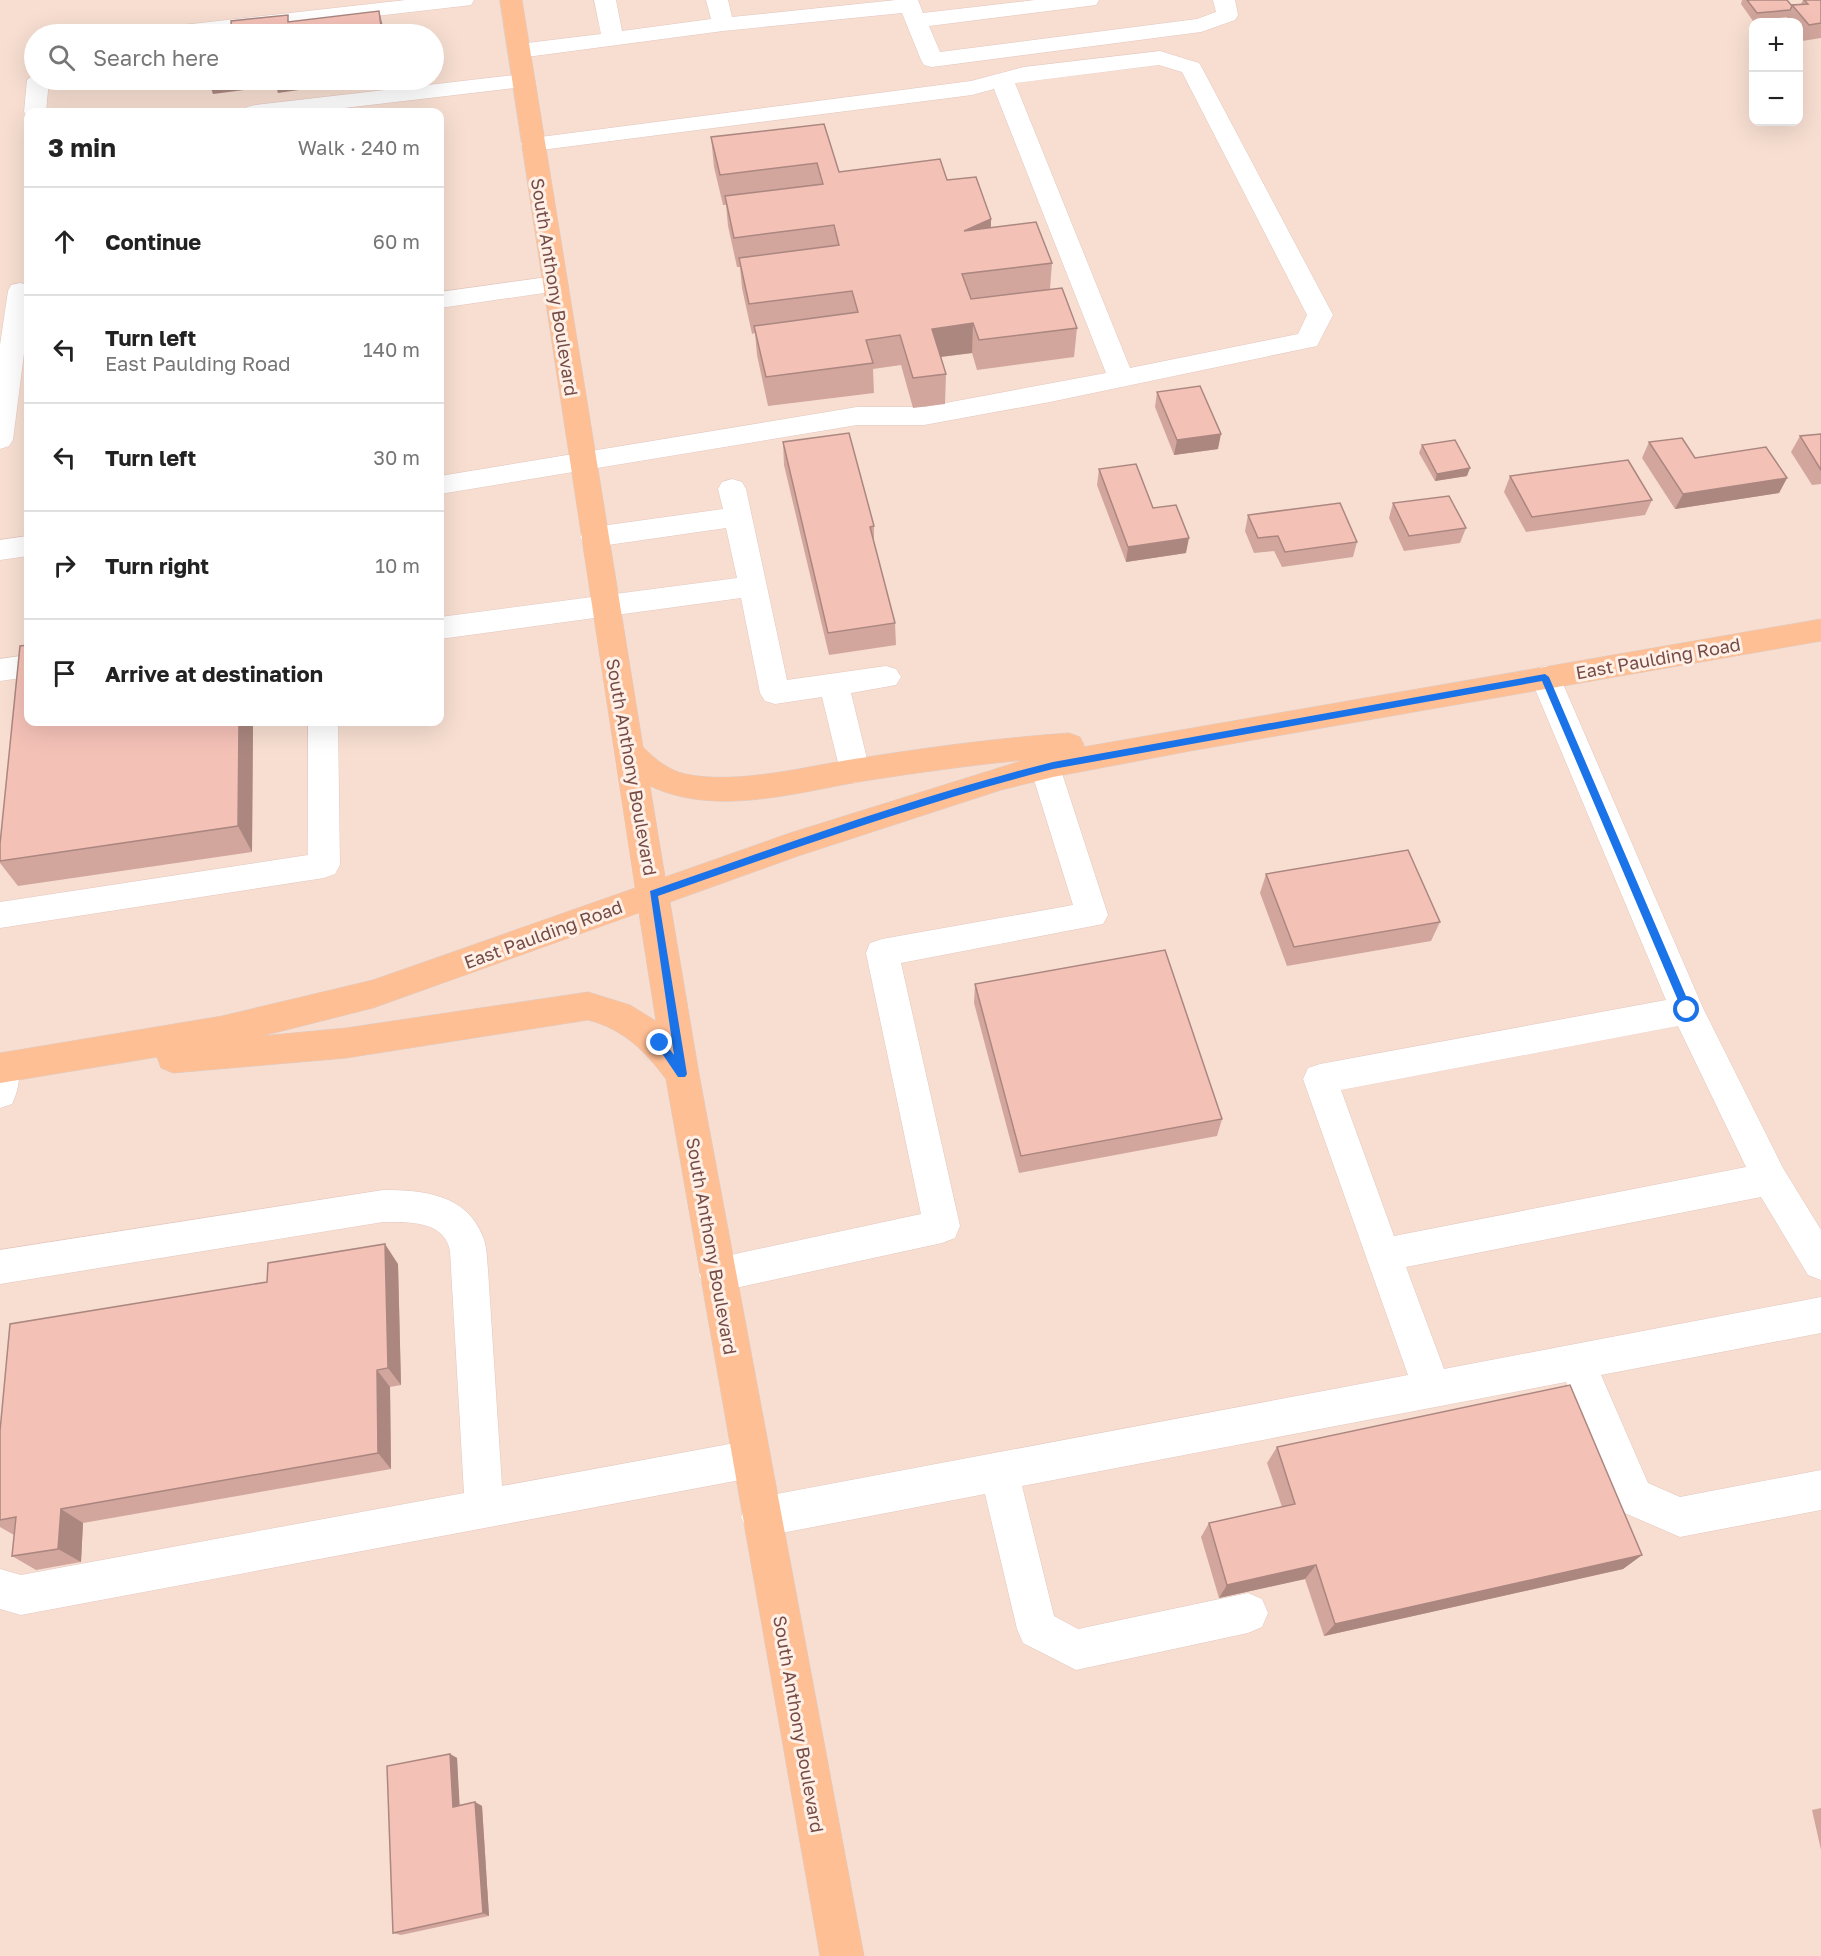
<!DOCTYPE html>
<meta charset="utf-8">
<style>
:root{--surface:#fff;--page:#f6f6f6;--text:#222;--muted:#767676;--line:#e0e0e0}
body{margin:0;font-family:"Golos Text",sans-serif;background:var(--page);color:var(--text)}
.controls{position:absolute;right:18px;top:18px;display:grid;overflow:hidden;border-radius:12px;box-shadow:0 6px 24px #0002}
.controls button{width:54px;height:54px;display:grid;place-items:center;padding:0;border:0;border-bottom:2px solid var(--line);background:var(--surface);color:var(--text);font:30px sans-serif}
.stop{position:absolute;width:18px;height:18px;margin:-14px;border:4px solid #1a73e8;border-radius:50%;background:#fff}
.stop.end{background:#1a73e8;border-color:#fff;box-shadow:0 2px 6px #0008}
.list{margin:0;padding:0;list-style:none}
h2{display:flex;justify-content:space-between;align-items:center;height:78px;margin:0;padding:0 24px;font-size:26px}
h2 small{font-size:20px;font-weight:400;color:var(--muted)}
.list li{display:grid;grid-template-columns:39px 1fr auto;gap:18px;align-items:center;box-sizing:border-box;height:108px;padding:0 24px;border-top:2px solid var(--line)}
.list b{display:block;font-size:22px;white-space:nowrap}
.list p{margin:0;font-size:20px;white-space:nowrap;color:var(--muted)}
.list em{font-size:20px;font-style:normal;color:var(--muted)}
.icon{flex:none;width:33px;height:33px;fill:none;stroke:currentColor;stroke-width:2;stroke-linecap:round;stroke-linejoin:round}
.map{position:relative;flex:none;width:1821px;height:1956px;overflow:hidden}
.search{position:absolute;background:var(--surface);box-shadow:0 6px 24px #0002;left:24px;top:24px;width:420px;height:66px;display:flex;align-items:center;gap:15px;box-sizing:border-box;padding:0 21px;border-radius:33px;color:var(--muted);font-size:22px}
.panel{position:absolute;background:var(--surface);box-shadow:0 6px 24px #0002;left:24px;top:108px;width:420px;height:618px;border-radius:12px}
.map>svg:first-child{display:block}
.residential{fill:#f7ded1;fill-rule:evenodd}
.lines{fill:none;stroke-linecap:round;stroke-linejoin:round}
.minor-casing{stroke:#e3c7bf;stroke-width:1}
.major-casing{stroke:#d8cdcb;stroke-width:1}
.minor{fill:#fff;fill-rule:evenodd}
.major{fill:#ffbf95;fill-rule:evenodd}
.wall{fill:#d2a69d}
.shaded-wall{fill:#ab8780}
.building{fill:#f4c1b7;stroke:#ab8780;stroke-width:1.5}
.route{fill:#1a73e8}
.labels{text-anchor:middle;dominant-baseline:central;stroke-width:6;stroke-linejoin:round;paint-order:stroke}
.street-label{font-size:18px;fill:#754c46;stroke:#fff0e7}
</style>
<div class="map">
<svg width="1821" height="1956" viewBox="0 0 1821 1956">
<rect width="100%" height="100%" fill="#fdebe0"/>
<path class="residential" d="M0,0h1821v1956h-1821zM1754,22h44v100h-44zM34,34h400v46h-400zM28,112h412v610h-412z"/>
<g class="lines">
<defs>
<g id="minor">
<path d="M406,0h68l-3,5 -8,1 -245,28h-64l3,-5 8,-2z"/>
<path d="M594,0h22l6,31 89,-12 -5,-19h22l4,17 164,-17h22l5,13 112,-13h64l-3,5 -8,1 -159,20 11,26 257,-33 19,-7 -3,-12h22l3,15 -3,5 -34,12 -269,35 -8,-2 -3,-5 -19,-47 -179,18 -204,27 -8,-2 -3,-5 3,-5 8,-2 82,-10z"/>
<path d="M1160,51l39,12 3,5 131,247 -16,31 -267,56 -126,23h-67l-417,69v-18l417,-69h67l182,-34 -112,-284 -22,6 -439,56 -8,-2 -4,-5 4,-5 446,-58 53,-14zM1159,65l23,7 125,243 -9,19 -168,34 -115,-285z"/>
<path d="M34,74v6h15l-3,32h-18v5l-4,-5 3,-32z"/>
<path d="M524,74l8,2 3,5 -3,5 -222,26h-66l3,-5 8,-2z"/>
<path d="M555,276l9,2 3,6 -3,6 -124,18v-16z"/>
<path d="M20,283l8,2v37l-15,118 -4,6 -9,3v-104l8,-54 3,-6z"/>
<path d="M732,479l10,3 4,7 41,191 99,-14 10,3 5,8 -5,8 -45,8 19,78 -4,8 -11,4 -11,-4 -4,-8 -18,-74 -47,7 -10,-3 -5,-8 -19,-95 -301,41v-22l297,-39 -11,-50 -132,19 -10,-3 -4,-7 4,-7 10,-3 129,-18 -5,-20 4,-7z"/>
<path d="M28,536v20l-28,4v-20z"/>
<path d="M28,655v22l-28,4v-22z"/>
<path d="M1545,666l10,3 5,8 143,331 80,160 38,62v50l-13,-5 -47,-78 -355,70 38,102 377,-72v36l-220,42 47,108 32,14 141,-27v40l-141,27 -60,-26 -54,-129 -544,104 32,130 24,13 170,-36 14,6 6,14 -6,14 -14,6 -172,37 -53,-27 -6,-14 -32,-135 -224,43 -14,-6 -6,-14 6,-14 14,-6 647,-122 -105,-296 5,-11 12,-4 346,-64 -136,-323 5,-8zM1678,1026l68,141 -352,69 -53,-146z"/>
<path d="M308,722h30l2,143 -5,9 -11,4 -324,50v-26l308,-47z"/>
<path d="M1045,755l11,4 4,8 48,148 -5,9 -202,39 59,263 -5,12 -13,5 -225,49 -13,-5 -5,-12 5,-12 13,-5 204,-44 -55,-261 4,-10 12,-4 191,-34 -43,-138 4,-8z"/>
<path d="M3,1053l12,4c7,16 4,32 -3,47l-12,4v-54z"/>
<path d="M383,1190c40,0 84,4 100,47 4,10 4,22 5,33l14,216 249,-46 14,5 5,14 -5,14 -14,5 -730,137 -21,-6v-40l21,6 443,-82 -14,-242c-5,-31 -43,-29 -67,-29l-383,62v-34z"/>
</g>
<path id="major" d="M500,0h22l121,747c12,12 25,23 42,27 54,11 122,-8 176,-16 69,-11 138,-20 208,-25l11,4 4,8 -1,2 738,-128v22l-631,110 -137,26 -52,13 -203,66 -128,46 29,172 165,882h-44l-154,-877c-22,-29 -43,-50 -78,-59l-242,38 -173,15 -12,-5 -4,-11 -157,26v-30l222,-37 151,-36 262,-92zM1024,760l-234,73 -125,44 -15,-91c68,32 150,5 220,-6 51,-8 103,-15 154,-20zM639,913l17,108 -26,-16 -42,-13 -242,36 -84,8 111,-28z"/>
</defs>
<use href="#minor" class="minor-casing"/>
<use href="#major" class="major-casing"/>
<use href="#minor" class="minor"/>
<use href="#major" class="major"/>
</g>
<g class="wall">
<path d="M1742,0h45l5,6v-1l9,-1 2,-4h18v38l-19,3 -4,-4v-15h-11l-1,-1 1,-4 -34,4 -12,-17z"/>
<path d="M824,124l15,48 108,8 44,39v9l61,35 -2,26 27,39 -3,29 -97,13 -5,-17 -31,4 5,17 -1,30 -32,4 -12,-43 -28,4 1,24 -106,13 -11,-51 -2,-22 -3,1 -10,-46 -2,-21h-3l-9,-41 -2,-21h-3l-9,-38 -3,-30z"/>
<path d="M1157,392l61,57 -44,6 -19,-48z"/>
<path d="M1821,434v50l-9,1 -21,-33 9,-16z"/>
<path d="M783,442l91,84v16l21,81 1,22 -67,10 -45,-190z"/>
<path d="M1649,442l46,16 92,20 -8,15 -104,16 -33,-51z"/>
<path d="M1422,445l45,31 -32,5 -16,-28z"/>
<path d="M1099,469l54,39 33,45 -60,9 -29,-77z"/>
<path d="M1510,476l142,24 -7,15 -119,17 -22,-40z"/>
<path d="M1393,503l73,25 -6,15 -56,8 -15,-33z"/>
<path d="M1248,515l109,27 -4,15 -71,10 -8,-16 -20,2 -9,-22z"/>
<path d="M253,722l-1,130 -234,34 -18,-23v-19z"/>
<path d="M1266,874l174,48 -9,19 -144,25 -27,-73z"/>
<path d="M975,984l247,135 -5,17 -198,37 -45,-170z"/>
<path d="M398,1264l3,121 -11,2 1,82 -308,54 -2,39 -45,8 -24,-14 2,-21 -14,-8v-96z"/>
<path d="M1277,1447l365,108 -19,14 -299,67 -19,-57 -86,19 -18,-61 8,-14 73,-16 -15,-44z"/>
<path d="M450,1754l7,4 2,47 16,-3 7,4 7,110 -88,19 -8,-2z"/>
<path d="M1821,1808v42l-9,-40z"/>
</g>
<g class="shaded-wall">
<path d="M379,11l6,23h-3z"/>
<path d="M208,80h98v9l-28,4 -2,-7 -63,8z"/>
<path d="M991,219l-1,30 -26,-18z"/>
<path d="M973,323l-1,30 -41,5 1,-29z"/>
<path d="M1221,434l-3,15 -44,6 3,-15z"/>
<path d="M1470,468l-3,8 -32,5 2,-7z"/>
<path d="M1787,478l-8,15 -104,16 8,-15z"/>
<path d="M1189,538l-3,15 -60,9 2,-15z"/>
<path d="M239,722h14l-1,130 -14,-26z"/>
<path d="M385,1244l13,20 3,121 -13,-17z"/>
<path d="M377,1370l13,17 1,82 -13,-16z"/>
<path d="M61,1509l22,14 -2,39 -23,-13z"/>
<path d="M1642,1555l-19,14 -299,67 11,-12z"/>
<path d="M1316,1565l-11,14 -86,19 8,-13z"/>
<path d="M450,1754l7,4 3,53 -7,-4z"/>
<path d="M475,1802l7,4 7,110 -6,-3z"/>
</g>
<g class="building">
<path d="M1747,0h40l5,6 -2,4 -33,3z"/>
<path d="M1804,0h17v23l-12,2 -17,-20 16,-1z"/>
<path d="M379,11l3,23h-150l-1,-13 57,-6v7z"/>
<path d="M824,124l15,48 101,-13 7,21 29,-3 15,42 -27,12 72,-9 16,41 -90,11 9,25 91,-11 15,40 -98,12 -6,-17 -41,6 14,45 -33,4 -13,-43 -34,5 7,23 -107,14 -12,-51 104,-14 -6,-21 -103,13 -10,-46 100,-13 -5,-20 -100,13 -9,-42 98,-12 -6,-21 -97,12 -9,-38z"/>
<path d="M1200,386l21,48 -44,6 -20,-48z"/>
<path d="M849,433l25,93 -4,1 25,96 -67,10 -45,-191z"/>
<path d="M1821,434v36l-21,-34z"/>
<path d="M1682,438l13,20 71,-11 21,31 -104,16 -34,-52z"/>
<path d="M1455,440l15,28 -33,6 -15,-29z"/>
<path d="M1628,460l24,40 -120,17 -22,-41z"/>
<path d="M1136,464l17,44 23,-3 13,33 -61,9 -29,-78z"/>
<path d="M1449,496l17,32 -57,8 -16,-33z"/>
<path d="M1340,503l17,39 -72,10 -7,-16 -20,2 -10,-23z"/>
<path d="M28,645v77h211l-1,104 -238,35v-17l20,-198z"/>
<path d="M1408,850l32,72 -146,25 -28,-73z"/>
<path d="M1165,950l57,169 -201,37 -46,-172z"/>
<path d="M385,1244l3,124 -11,2 1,83 -317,56 -3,40 -46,7 4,-39 -16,3v-89l10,-107 257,-42 1,-19z"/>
<path d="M1570,1385l72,170 -307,69 -19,-59 -89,20 -18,-62 86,-19 -18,-57z"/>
<path d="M450,1754l3,53 22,-5 8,111 -90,20 -6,-167z"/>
</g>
<path class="route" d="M1545,674l4,3 143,333 -1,3h-7l-2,-3 -140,-329 -489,88c-134,34 -265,82 -395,127l29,178 -2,3h-7l-23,-34 5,-4 3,1 11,15 -24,-164c133,-46 266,-95 403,-129z"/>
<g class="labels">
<g class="street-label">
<text transform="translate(555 287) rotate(81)">South Anthony Boulevard</text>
<text transform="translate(1658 658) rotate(-10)">East Paulding Road</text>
<text transform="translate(632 767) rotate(80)">South Anthony Boulevard</text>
<text transform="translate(543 934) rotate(-20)">East Paulding Road</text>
<text transform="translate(712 1246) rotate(80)">South Anthony Boulevard</text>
<text transform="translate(799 1724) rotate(80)">South Anthony Boulevard</text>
</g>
</g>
</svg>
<div class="controls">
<button>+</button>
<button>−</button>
</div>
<div class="stop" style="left:1687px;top:1010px"></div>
<div class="stop end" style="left:660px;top:1043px"></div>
<div class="search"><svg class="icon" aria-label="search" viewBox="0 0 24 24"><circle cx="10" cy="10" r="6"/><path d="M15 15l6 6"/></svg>Search here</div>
<section class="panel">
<h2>3 min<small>Walk · 240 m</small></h2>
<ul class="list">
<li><svg class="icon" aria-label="ahead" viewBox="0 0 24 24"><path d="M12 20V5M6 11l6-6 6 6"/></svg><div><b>Continue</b></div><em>60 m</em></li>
<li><svg class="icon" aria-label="left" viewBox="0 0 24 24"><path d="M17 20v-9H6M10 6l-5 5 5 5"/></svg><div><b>Turn left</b><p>East Paulding Road</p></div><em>140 m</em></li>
<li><svg class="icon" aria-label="left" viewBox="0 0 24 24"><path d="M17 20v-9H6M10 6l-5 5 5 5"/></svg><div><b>Turn left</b></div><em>30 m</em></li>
<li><svg class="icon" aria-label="right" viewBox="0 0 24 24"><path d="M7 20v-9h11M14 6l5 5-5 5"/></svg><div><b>Turn right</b></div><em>10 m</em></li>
<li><svg class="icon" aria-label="arrive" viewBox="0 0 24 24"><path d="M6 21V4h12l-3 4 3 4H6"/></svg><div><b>Arrive at destination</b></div></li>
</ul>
</section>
</div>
